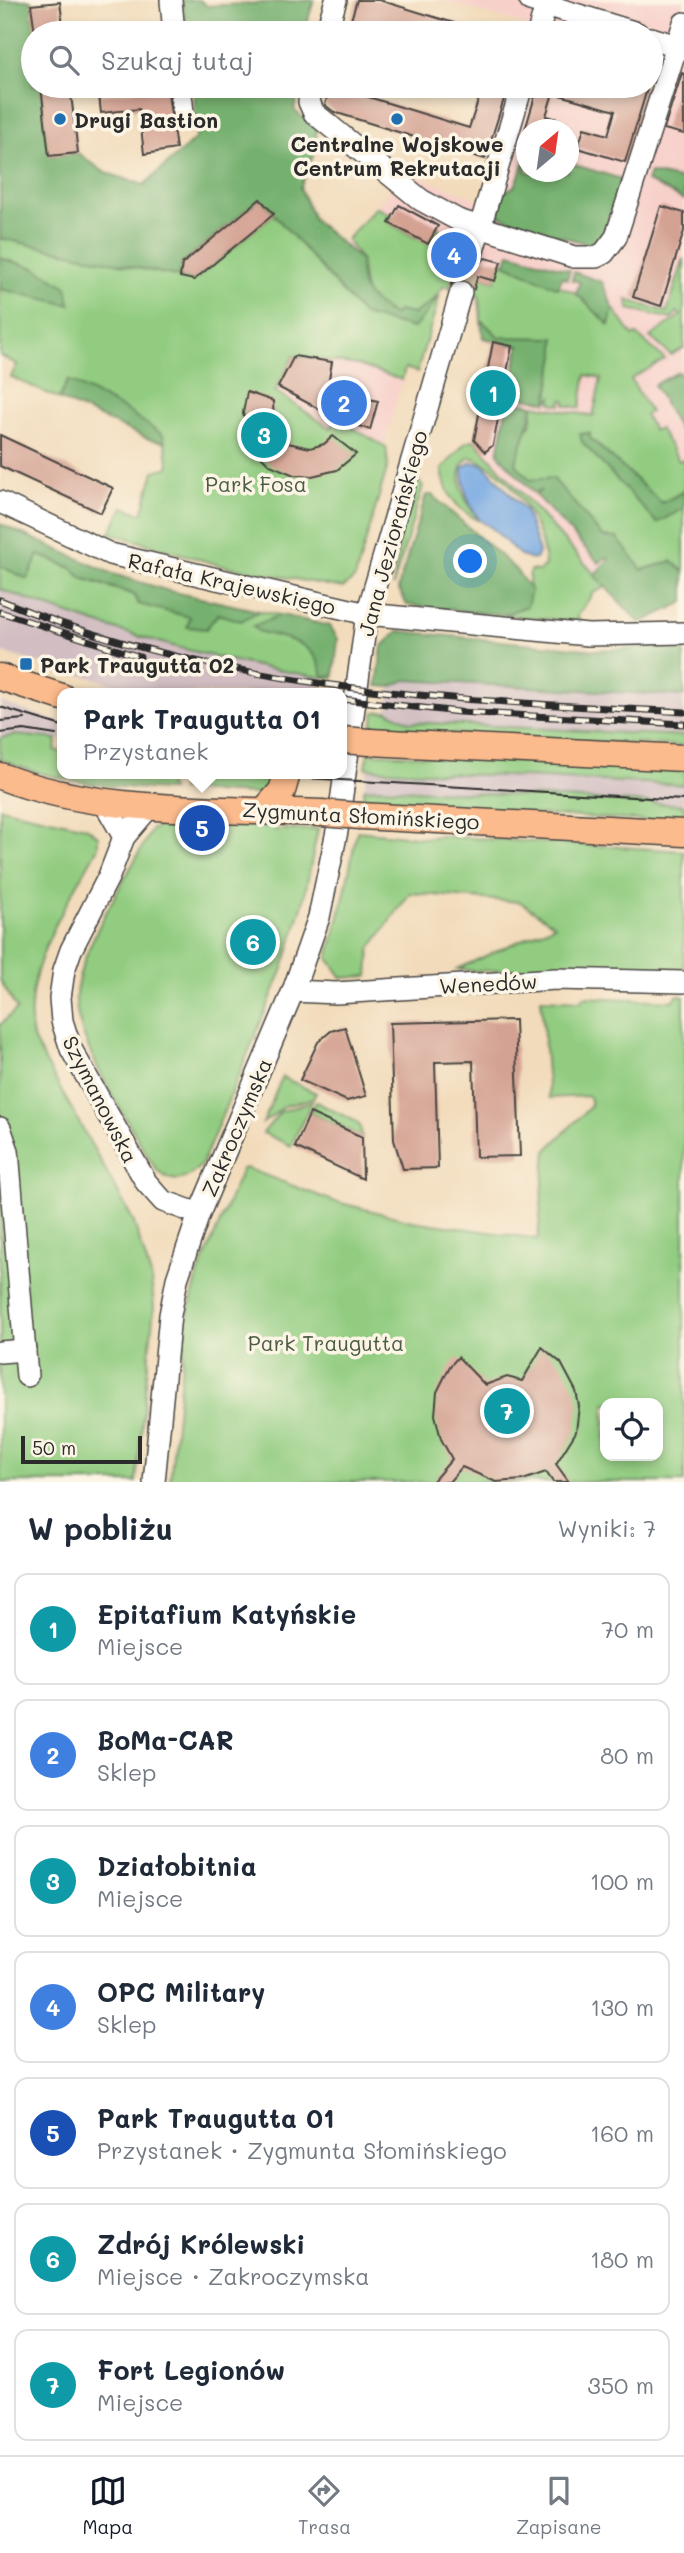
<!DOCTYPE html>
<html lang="pl">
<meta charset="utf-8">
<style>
:root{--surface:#fff;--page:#f2f2f3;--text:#1f2937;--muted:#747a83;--line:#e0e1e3;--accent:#111827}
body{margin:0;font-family:Mali,sans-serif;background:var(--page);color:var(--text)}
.controls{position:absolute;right:21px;bottom:21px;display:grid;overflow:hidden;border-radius:14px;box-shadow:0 4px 10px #0003}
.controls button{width:63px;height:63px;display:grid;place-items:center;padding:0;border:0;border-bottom:2px solid var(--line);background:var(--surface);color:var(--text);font:35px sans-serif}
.compass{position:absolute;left:516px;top:119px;width:63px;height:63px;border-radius:50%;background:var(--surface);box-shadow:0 4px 10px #0003;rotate:29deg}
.scale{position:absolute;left:21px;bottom:18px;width:121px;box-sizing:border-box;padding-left:7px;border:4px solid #2b2b2b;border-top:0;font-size:19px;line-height:24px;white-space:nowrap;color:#2b2b2b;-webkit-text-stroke:5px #fcf5e5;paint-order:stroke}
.you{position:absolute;left:471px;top:562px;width:24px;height:24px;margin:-18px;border:5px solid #fff;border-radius:50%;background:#1a73e8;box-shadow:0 0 0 10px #1a73e833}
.badge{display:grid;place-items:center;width:46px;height:46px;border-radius:50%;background:var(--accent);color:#fff;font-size:23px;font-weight:700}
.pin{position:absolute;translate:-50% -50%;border:4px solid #fff;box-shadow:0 2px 7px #0006}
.popup{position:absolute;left:57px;top:688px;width:290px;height:91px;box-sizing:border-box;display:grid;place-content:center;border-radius:14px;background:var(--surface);filter:drop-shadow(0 2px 5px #0005);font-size:23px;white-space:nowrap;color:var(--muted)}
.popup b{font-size:26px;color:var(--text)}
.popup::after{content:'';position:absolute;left:50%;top:100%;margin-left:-14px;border:14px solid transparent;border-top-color:var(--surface)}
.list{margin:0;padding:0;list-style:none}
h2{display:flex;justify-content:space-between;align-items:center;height:91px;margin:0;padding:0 28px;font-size:30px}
h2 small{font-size:23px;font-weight:400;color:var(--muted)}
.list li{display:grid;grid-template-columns:46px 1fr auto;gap:21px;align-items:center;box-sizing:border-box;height:112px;margin:0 14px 14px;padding:0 14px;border:2px solid var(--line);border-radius:14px}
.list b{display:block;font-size:26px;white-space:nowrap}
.list p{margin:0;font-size:23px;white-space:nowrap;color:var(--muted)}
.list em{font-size:23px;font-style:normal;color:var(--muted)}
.icon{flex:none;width:38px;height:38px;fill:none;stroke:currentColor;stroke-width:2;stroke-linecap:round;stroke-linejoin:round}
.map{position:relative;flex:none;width:684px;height:1482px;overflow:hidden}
.search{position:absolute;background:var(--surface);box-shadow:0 4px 10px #0003;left:21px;right:21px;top:21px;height:77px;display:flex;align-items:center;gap:18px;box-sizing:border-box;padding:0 24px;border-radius:38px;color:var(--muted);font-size:26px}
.sheet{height:973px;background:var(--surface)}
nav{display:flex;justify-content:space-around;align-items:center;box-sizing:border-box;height:98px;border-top:2px solid var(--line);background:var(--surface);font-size:19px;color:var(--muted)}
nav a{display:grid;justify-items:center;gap:4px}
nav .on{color:var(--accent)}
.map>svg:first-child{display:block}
.built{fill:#f7d0ca;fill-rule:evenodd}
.industrial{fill:#d2bec2}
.green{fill:#91cc80;stroke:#5e7c56;stroke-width:2;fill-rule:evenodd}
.forest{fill:#74b06e;stroke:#506e4c;stroke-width:2}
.water{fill:#77a9e3;stroke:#516a87;stroke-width:2}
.building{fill:#d4a293}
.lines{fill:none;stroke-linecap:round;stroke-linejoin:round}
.minor-tunnel{stroke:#cab89e;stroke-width:21;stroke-dasharray:21 10;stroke-linecap:butt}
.minor-casing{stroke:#494541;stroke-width:24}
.major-casing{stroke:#494541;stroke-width:29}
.minor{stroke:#fff;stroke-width:21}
.major{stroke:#fbbb8d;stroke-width:26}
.tram{stroke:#2b2b2b;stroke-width:2}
.rail-casing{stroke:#2b2b2b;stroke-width:7}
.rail{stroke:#fcf5e5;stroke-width:4.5;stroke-dasharray:13;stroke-linecap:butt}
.major-bridge-casing{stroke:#494541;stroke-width:29;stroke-linecap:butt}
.major-bridge{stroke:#fbbb8d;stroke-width:26}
.poi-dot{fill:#1f6fb2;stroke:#fcf5e5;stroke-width:2.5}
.labels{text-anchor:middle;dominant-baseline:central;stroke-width:7;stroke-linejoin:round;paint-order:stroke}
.poi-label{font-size:21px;font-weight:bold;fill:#2b2b2b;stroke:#fcf5e5;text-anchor:start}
.park-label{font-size:21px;fill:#4a5b44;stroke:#fcf5e5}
.street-label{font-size:21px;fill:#2b2b2b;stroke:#fcf5e5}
</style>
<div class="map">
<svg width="684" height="1482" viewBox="0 0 684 1482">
<rect width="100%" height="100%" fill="#fcf5e5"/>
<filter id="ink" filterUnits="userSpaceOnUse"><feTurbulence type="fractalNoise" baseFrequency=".0143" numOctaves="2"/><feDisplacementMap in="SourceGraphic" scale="14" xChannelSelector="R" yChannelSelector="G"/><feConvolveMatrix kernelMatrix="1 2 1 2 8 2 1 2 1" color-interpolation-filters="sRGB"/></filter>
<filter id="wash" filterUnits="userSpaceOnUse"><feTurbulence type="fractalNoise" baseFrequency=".00686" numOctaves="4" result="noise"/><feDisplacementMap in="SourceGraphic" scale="28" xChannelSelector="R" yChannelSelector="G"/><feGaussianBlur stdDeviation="1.57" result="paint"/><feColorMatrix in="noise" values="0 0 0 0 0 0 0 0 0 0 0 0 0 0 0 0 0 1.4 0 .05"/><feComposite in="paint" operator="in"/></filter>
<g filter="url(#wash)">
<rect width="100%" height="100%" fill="#f2dbbb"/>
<g class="built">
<path d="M442,0h242v602l-38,20 -11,-2 -161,-180 19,-97 -11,-3 -7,-43 -29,-9 -32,40 -51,-13 -42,-47 86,-95 74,27 14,-47 -8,-2 21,-65h143v-53h-127l2,-8zM526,130h42v42h-42z"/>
<path d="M294,356l64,9 44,15 -18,66 -54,-18 -55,-37z"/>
</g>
<g class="industrial">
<path d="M0,566l315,101 7,11 -2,15h-174l-146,-41z"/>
<path d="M405,680l279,16v40l-275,-14 -22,-11 4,-24z"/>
<path d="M0,702l62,21v17l-38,-5 -24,2z"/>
<path d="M367,768l317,17v20l-320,-16z"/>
</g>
<g class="green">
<path d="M376,207l17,9 -4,7 38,21 11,-18 17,44 -5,18 -6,-2 -14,17 -17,11 -14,-3 -5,5c-31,-23 -29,-15 -33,-53 -1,-8 -11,-16 -14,-24z"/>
<path d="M274,214l89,101 50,13 27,-33 -23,77 -12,-4 -3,12 -44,-15 -64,-9 -19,35 55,37 9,-8 47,27 2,18 -33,113 -12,10 -124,-23 -109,-32 13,-26 19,7 12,-43 15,-4 -4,-25 -16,-3 -138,-62 6,-13 -17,-8v-118l194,42z"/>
<path d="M684,258v90l-13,7 -21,-18 31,-22 -4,-3 -6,7 -42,-10 -2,-9 40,12z"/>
<path d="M501,262l75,31 32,31 5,-16 20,28 3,-2 29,25 -34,20 19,33 -5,3 9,16 5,-3 20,33 5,-2v32l-22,13 -72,-66v-5l-10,1 77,88 27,-14v64l-12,-11 -30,9 -25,-31 -14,-2 -50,-58 -23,1 -15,-16 8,-29 9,-13 1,-17 60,11 8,-38 -15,-3 -6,33 -15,-3v-5h-3l-1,5 -10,-2 1,-6 -5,5 8,-47 -56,-18 -18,-17 -2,-24 -7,-2 5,-18 18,5z"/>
<path d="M474,440l132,147 -13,6 -16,24 6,5 -80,-7 24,-9 3,-36 9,1 6,-5c0,-38 -37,-101 -76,-109 -19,16 -3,47 10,64 -23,-12 -34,-27 -37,-52l23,-26z"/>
<path d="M415,477l8,9 -30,100 10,-70z"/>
<path d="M39,555l34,14 9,9 52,17 4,9 53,13 -3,10 18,2 12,-15 23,7 18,-10 22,4 -27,11 4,5c31,9 57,9 65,44l11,1v3c-111,-15 -230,-50 -334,-90v-23l27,12z"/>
<path d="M387,711l23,11 274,14v10l-279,-15 -33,-6 3,-13z"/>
<path d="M15,735l42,4 -2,11 7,2v22h83l20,4 6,12c-59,-3 -116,-7 -171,-31v-21z"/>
<path d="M368,753l316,16v16l-301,-15 -17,-2z"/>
<path d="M173,774h37l62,7 -7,9 -10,4 -74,-4 1,-6z"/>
<path d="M380,788l304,17v18l-322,-19 2,-15z"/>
<path d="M0,808l86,19 12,9v11c-30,57 -81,127 -64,194l99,179 18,56 3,31 -18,175h-136v-457l17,-16 -17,-29z"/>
<path d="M172,821l17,1 4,6 20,1 4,-5 57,3 2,3 42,-1 -15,74 -19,63 -82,198c-16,18 -30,22 -47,4 -23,-41 -83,-129 -79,-174 5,-49 53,-120 76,-165z"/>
<path d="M357,831l67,7 14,-2 246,15v119l-111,-3 -96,4 -20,-2 98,-44 -35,-23 -110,-9 -40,56 -2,27 -26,2 -14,-20 16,-61z"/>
<path d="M678,995l6,1v486h-514l17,-165 11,-42 44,-106 4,-1 87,33 79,20 126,18 8,-88 45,-45 -2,-10 -40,2 -8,-99 40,2 3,-4 89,4zM605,1403h53v53h-53z"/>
<path d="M282,1077l34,16 -3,5 -28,8 -22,17z"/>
<path d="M312,1101l-21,45 -28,-13 17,-21z"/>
<path d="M316,1102l39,19 5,5 2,11 -52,-24z"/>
</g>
<g class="forest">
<path d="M0,0h31l4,33 -2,53h8l9,70 28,-3 26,19 40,13 52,-47 -2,-52h106l-6,24 23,19 -4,27 -13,32 14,32 47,40c-3,34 7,37 33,56l4,-5 15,3 25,-16 -24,30 -51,-13 -103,-116 -78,64 -2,14 -180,-39z"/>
<path d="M182,0h18l7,6 107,-6 -10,33h-117z"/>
<path d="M526,158v14h42l1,-9 52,16 -16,54 -17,11 -73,-21 -17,-9 6,-22 11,-6z"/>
<path d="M650,173l34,7v20l-37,-19z"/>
<path d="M510,253l60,17 -3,9 -5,-2 -4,11 -53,-24z"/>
<path d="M0,258l35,10 32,19 3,18 -70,-16z"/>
<path d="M574,272l28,10 11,26 -4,17 -33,-32 4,-11 -8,-2z"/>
<path d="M481,320l18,17 56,1v17l-8,47 -38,-7 1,-5 6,-1 -5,-3 8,-40 -36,-8z"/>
<path d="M678,372l6,5v62l-30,-54z"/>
<path d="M68,380l58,30 37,25 2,7 -16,-3 -90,-40z"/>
<path d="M508,400l25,5c-2,21 -13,38 -17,59l14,16 23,-2 50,59 14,1 25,32 30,-9 12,11v30l-44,21 -46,-48 15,-16 -3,-2 -7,6 -63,-68 5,-5 -7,3 -36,-39z"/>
<path d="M590,433v5l72,65 22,-12v17l-27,15 -75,-81 -2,-8z"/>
<path d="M426,495h6l83,74 16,21 -4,16 -24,9 -96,-10 -9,-17z"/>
<path d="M0,524l113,50 56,17 90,20 -18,10 -23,-7 -12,15 -19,-2 3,-10 -52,-13 -4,-10 -52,-16 -10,-10 -33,-13 -12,24 -27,-13z"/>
<path d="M281,615l49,11 8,13 -4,37h-11c-8,-36 -34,-36 -65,-45l-5,-5z"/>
<path d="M398,631l197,19 89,-4v50l-279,-16 -14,7 -14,-1 5,-39z"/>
</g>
<path class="water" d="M471,462l12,2 42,46 14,42 -3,7c-15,4 -32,-21 -43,-30 -4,-4 -10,-5 -13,-9 -12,-15 -17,-34 -17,-52z"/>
<g id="blocks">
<g class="building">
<path d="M357,0h22l98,30v3h-130z"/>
<path d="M60,2l4,31h-29l-4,-28z"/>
<path d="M682,73l2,1v60l-20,-5z"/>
<path d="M41,86h29l8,67 -29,3z"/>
<path d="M136,86h31l9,63 -32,5 -5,-45 -38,4 -2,-18 37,-4z"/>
<path d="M330,86h34l-2,9 107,33 14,-42h25l-23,73 -151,-47 -9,-7z"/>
<path d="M538,86h110l-23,76 -47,-14 6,-20 24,7 7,-24 -62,-18 -7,23 11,3 -3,11h-29z"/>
<path d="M260,199l14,15 -80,66 -14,-3 2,-13z"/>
<path d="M399,205l39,21 -10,18 -39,-21z"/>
<path d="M661,206l23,7v18l-23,75 -28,-9z"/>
<path d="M444,245l15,5v8l9,8 8,1 9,-9 16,4 -6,19 -18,-5 -3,13 -10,-10 -13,5 4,-14 -17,-5z"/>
<path d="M493,342l19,4 -19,99 -8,7 -11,-12z"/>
<path d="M294,356l38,6 -5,28 37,11 1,-3 13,3 -8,29 -40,-15 -52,-28z"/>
<path d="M247,392l26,9 1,25 14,17 22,5 14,-4 9,-8 23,18 -19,16 -25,6 -18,-1 -24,-10 -14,-14 -9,-18 -4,-20z"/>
<path d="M0,435l113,53 -12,25 -101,-47z"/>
<path d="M515,1020l5,136 -44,1 -3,-96 -38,1 3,106 -35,1 -9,-29 -4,-117z"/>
<path d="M345,1027l21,69 -19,5 -47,-21 18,-38 13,-11z"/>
<path d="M310,1113l52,24 1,42 -68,-32z"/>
<path d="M542,1347l19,16 15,28 3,15 -3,26 -20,32 13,18h-16l-7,-10 -23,8 -27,2 -34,-15 -13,15h-17l20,-23 -11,-20 -6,-24 2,-23 13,-26 8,-9 27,28 22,-8 15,4z"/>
</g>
</g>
</g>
<g filter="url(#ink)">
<use href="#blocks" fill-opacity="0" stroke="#494541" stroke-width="2"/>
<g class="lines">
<path class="minor-tunnel" d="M461,292l11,-38"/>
<defs>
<g id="minor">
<path d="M171,0l3,33"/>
<path d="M530,0l107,33"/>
<path d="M326,33l10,-33"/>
<path d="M538,33l8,-28"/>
<path d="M651,38l33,10"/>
<path d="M180,86l3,26"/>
<path d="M311,86l-2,16 5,11 107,87 37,20 116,37h22l8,-4 12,-16 68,-214"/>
<path d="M472,254l50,-168"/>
<path d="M0,502l110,52 257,60 221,21 96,-2"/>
<path d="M104,802l20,35"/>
<path d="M151,805l-27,32 -15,39 -38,74 -7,20 -4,28 2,23 9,28 75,133 17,19 36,13"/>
<path d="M293,991l43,2 220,-14 128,3"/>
<path d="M0,1128l8,23 19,225"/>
<path d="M0,1352l25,-2"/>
<path d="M154,1482l16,-167 7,-36 22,-65 94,-223 26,-74 18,-86 30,-217 94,-322"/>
</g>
<g id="major">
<path d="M0,677l62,20"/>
<path d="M370,742l314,16"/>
<path d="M0,776c101,39 215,32 321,37"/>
<path d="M265,810l17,-19 5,-17"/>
<path d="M360,816l324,17"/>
</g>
</defs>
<use href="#minor" class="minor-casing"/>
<use href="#major" class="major-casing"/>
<use href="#minor" class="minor"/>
<use href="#major" class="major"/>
<g class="tram">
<path d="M0,707l62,19"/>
<path d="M0,721l25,-2"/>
<path d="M0,733l24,-3 32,5"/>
<path d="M237,774l447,26"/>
</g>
<defs>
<g id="rail">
<path d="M0,600c220,91 449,100 684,112"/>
<path d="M0,612l140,45"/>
<path d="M342,699l117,13 225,12"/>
</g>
</defs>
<use href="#rail" class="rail-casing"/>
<use href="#rail" class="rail"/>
<defs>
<g id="major-bridge">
<path d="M342,740l28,2"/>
<path d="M321,813l39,3"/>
</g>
</defs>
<use href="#major-bridge" class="major-bridge-casing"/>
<use href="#major-bridge" class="major-bridge"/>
</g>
</g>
<g class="poi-dot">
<circle cx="60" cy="119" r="7"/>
<circle cx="397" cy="119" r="7"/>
<rect x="19" y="657" width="14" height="14" rx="3.5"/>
</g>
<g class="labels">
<g class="poi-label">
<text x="74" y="119">Drugi Bastion</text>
<text x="397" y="143" text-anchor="middle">Centralne Wojskowe<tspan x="397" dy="24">Centrum Rekrutacji</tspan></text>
<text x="40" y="664">Park Traugutta 02</text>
</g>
<g class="park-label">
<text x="256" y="483">Park Fosa</text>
<text x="326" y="1342">Park Traugutta</text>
</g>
<g class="street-label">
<text transform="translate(392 533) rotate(-75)">Jana Jeziorańskiego</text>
<text transform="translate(232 583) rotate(13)">Rafała Krajewskiego</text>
<text transform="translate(361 815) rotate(3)">Zygmunta Słomińskiego</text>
<text transform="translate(488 983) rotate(-3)">Wenedów</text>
<text transform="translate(101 1099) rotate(63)">Szymanowska</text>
<text transform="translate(236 1127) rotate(-67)">Zakroczymska</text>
</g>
</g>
</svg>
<div class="controls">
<button><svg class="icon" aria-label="locate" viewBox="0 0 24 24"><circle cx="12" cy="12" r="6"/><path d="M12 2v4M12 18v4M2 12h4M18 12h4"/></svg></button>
</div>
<svg class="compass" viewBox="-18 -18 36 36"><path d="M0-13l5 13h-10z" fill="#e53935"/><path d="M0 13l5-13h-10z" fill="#747a83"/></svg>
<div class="scale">50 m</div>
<div class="you"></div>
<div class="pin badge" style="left:493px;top:393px;background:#0f9aa8">1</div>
<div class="pin badge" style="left:344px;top:403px;background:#3f7fe0">2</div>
<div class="pin badge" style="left:264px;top:435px;background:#0f9aa8">3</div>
<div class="pin badge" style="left:454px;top:255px;background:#3f7fe0">4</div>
<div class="pin badge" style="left:202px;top:828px;background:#1a4fb4">5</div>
<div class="popup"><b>Park Traugutta 01</b>Przystanek</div>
<div class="pin badge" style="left:253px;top:942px;background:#0f9aa8">6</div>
<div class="pin badge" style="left:507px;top:1411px;background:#0f9aa8">7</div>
<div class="search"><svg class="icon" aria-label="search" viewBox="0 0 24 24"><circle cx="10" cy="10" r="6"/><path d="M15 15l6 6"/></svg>Szukaj tutaj</div>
</div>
<section class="sheet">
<h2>W pobliżu<small>Wyniki: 7</small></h2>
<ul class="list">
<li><span class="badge" style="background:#0f9aa8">1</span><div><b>Epitafium Katyńskie</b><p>Miejsce</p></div><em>70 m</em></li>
<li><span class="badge" style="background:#3f7fe0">2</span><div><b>BoMa-CAR</b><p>Sklep</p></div><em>80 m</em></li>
<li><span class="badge" style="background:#0f9aa8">3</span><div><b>Działobitnia</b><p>Miejsce</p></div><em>100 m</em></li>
<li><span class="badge" style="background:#3f7fe0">4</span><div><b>OPC Military</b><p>Sklep</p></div><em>130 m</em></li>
<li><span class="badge" style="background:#1a4fb4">5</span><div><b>Park Traugutta 01</b><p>Przystanek · Zygmunta Słomińskiego</p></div><em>160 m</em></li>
<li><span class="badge" style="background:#0f9aa8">6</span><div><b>Zdrój Królewski</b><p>Miejsce · Zakroczymska</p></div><em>180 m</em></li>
<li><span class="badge" style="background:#0f9aa8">7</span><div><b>Fort Legionów</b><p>Miejsce</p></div><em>350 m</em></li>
</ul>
</section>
<nav>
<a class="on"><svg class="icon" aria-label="map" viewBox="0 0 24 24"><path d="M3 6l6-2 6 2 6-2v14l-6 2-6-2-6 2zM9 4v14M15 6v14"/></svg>Mapa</a>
<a><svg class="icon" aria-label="directions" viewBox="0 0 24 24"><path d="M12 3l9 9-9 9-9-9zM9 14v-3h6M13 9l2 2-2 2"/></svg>Trasa</a>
<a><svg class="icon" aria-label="saved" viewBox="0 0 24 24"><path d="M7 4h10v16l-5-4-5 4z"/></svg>Zapisane</a>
</nav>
